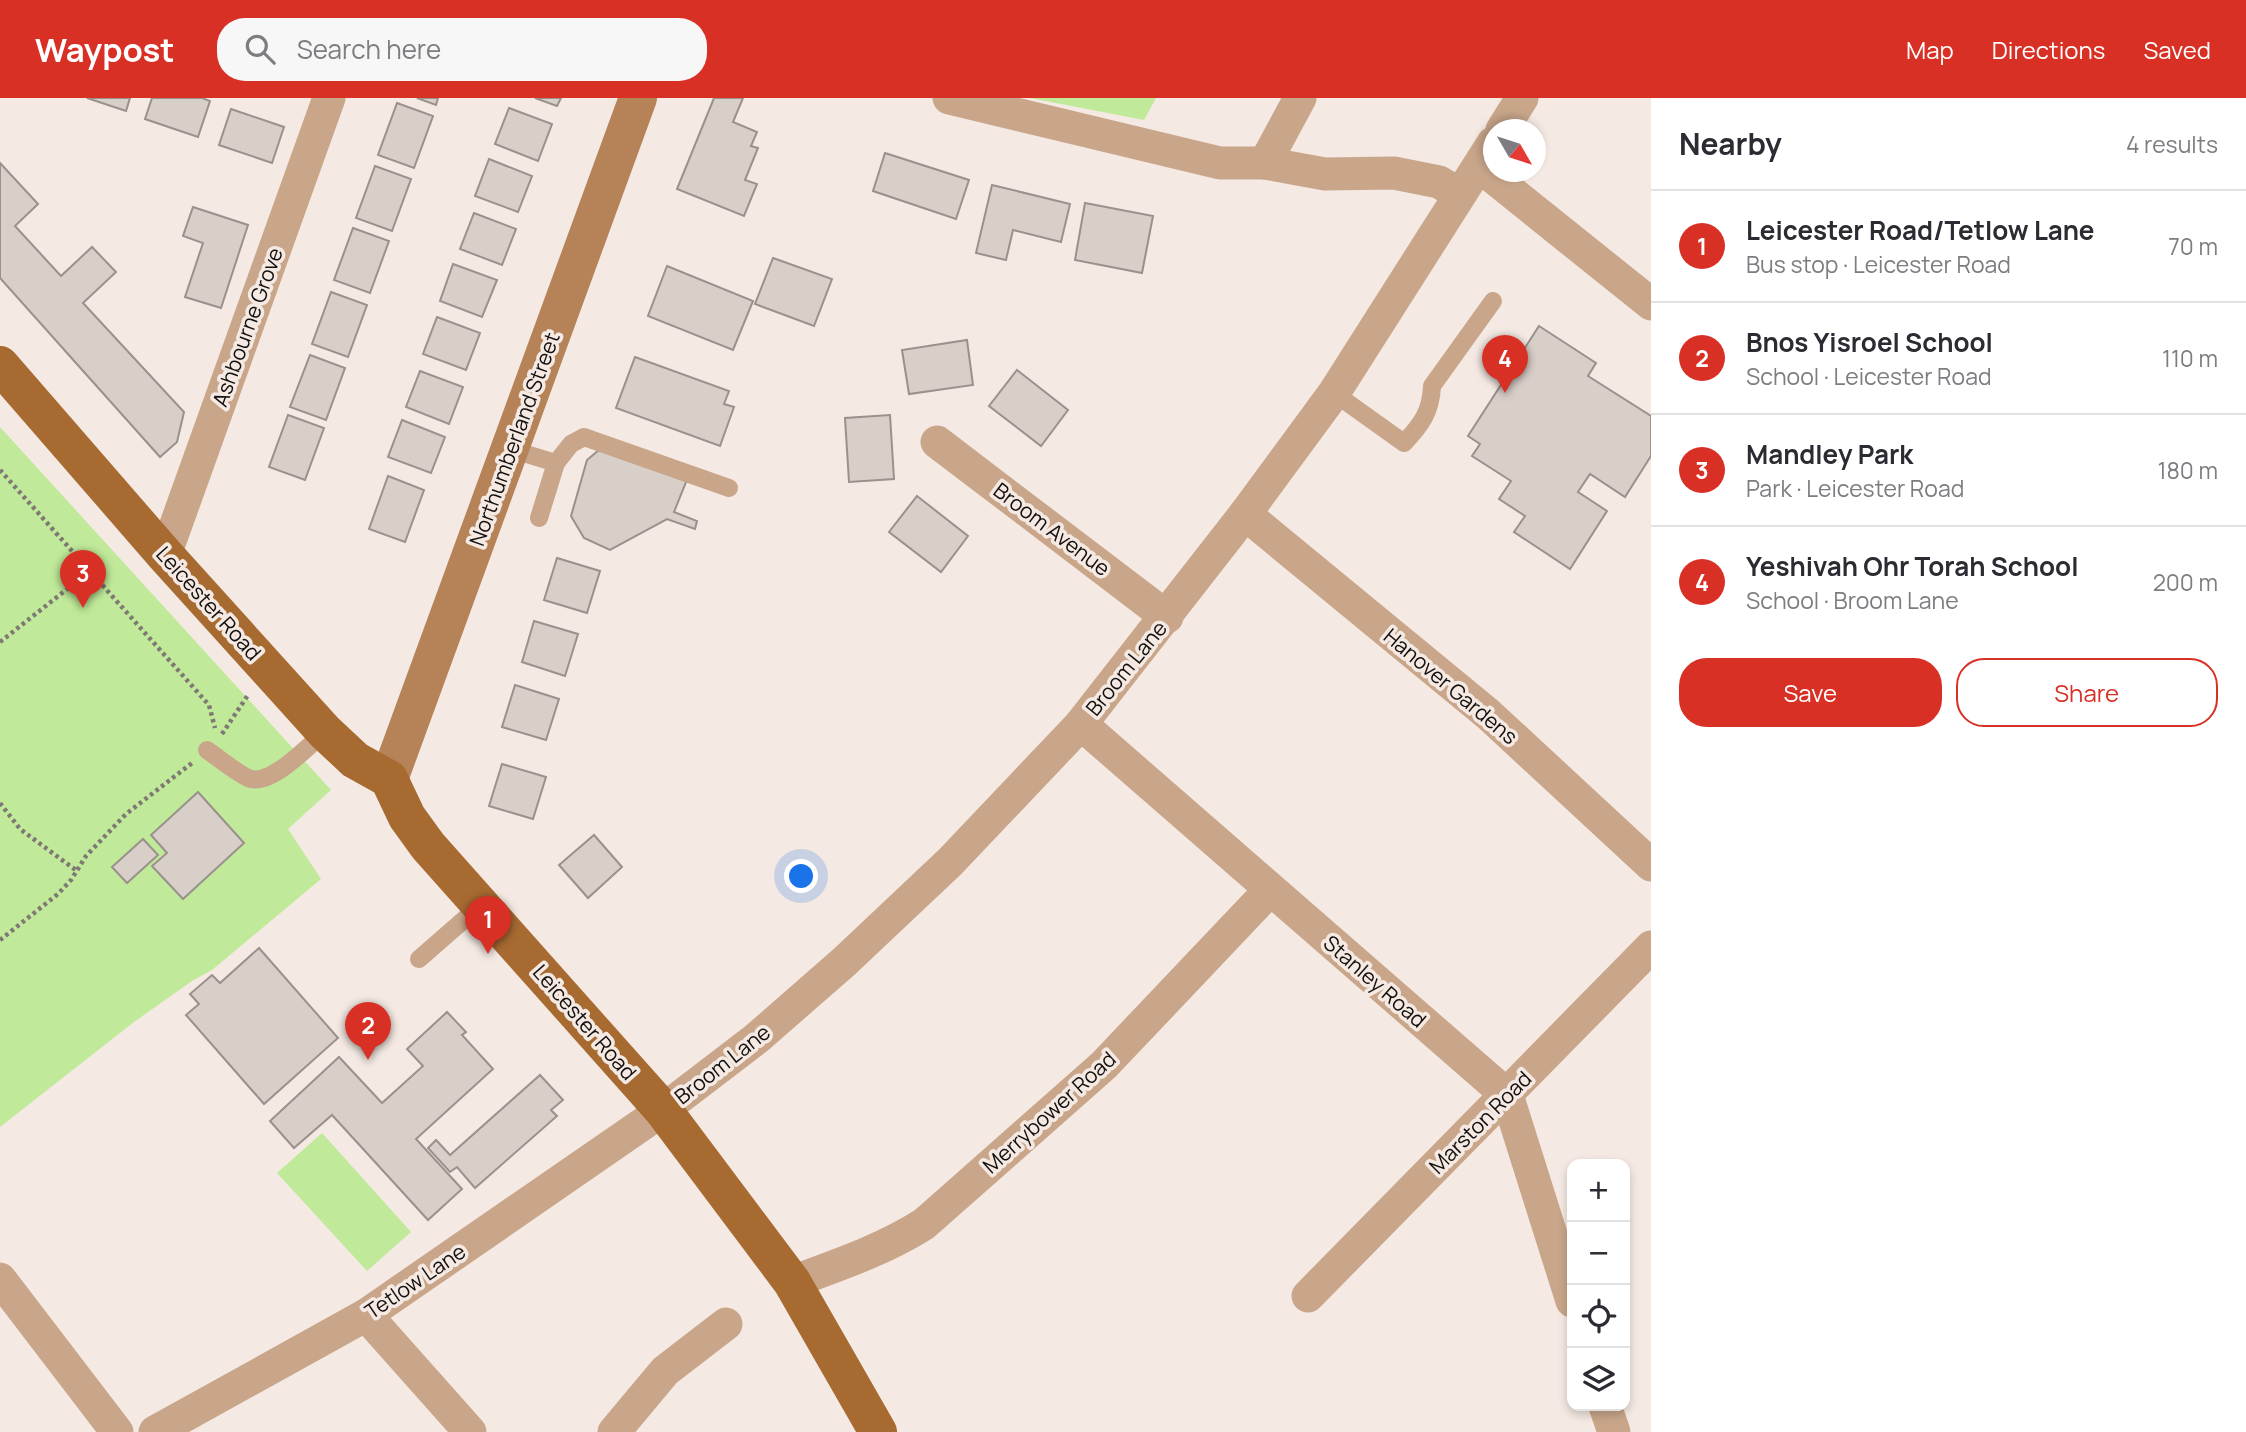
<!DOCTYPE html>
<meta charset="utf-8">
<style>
:root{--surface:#fff;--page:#f7f7f7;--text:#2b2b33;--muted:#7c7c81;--line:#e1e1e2;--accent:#d93025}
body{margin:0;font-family:Manrope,sans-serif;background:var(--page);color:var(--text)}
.controls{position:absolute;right:21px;bottom:21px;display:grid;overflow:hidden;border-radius:14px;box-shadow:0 4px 10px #0003}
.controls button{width:63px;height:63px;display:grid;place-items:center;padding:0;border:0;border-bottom:2px solid var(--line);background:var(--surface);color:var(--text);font:35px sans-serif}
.compass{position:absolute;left:1483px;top:21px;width:63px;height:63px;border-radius:50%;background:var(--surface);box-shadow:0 4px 10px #0003;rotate:129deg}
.you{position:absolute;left:802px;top:779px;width:24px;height:24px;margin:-18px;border:5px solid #fff;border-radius:50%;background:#1a73e8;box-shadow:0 0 0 10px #1a73e833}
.badge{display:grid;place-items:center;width:46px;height:46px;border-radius:50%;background:var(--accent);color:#fff;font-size:23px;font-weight:700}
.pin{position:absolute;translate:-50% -58px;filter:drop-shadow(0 2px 4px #0008)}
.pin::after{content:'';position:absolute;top:37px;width:24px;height:21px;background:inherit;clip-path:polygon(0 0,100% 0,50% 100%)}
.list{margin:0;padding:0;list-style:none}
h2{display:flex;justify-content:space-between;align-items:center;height:91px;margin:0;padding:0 28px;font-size:30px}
h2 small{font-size:23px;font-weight:400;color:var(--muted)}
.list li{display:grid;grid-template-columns:46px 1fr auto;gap:21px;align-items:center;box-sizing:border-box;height:112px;padding:0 28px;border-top:2px solid var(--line)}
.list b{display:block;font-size:26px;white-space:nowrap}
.list p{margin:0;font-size:23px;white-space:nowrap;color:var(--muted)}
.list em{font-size:23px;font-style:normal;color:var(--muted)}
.actions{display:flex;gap:14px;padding:21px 28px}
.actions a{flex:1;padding:16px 0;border:2px solid var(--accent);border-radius:28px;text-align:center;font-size:24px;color:var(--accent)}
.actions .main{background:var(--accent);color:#fff}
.icon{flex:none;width:38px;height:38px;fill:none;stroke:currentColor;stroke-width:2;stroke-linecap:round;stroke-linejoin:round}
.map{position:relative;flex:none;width:1651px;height:1334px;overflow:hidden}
header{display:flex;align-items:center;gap:42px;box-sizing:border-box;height:98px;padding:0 35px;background:var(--accent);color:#fff}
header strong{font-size:33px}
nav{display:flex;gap:38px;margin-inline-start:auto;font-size:24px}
.search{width:490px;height:63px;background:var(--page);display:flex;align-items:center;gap:18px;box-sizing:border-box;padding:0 24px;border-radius:28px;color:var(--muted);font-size:26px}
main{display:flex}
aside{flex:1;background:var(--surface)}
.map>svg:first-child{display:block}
.green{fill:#c0ea99}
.building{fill:#d9cfc9;stroke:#9b918c;stroke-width:2}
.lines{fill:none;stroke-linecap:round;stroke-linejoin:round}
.path{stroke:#7f7874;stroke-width:4.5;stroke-dasharray:3.5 3.5;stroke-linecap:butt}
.lane{stroke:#c9a68a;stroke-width:18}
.street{stroke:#c9a68a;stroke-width:33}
.secondary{stroke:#b68359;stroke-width:38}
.primary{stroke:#a76a31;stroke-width:38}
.labels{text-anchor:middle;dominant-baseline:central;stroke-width:7;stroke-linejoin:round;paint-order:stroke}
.street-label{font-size:21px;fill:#130f0d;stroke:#f4e9e3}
</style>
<header>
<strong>Waypost</strong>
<div class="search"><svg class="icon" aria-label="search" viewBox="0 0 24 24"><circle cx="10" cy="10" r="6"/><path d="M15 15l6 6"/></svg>Search here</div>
<nav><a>Map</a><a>Directions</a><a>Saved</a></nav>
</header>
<main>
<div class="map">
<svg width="1651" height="1334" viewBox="0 0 1651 1334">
<rect width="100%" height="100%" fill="#f4e9e3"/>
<g class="green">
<path d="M1030,0h126l-12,22z"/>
<path d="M0,329l331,363 -43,39 33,50 -109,91 -20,11 -58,41 -134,105z"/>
<path d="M322,1035l89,99 -44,39 -90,-98z"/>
</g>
<g class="building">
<path d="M87,0h43l-4,13z"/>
<path d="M152,0h50l8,3 -12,36 -53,-18z"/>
<path d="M417,0h21l-2,7z"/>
<path d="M535,0h26l-4,8z"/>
<path d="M714,0h29l-10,24 24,10 -6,14 7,2 -13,32 12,4 -13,32 -67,-27z"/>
<path d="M397,5l36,13 -19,52 -36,-13z"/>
<path d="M509,10l43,16 -14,37 -43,-17z"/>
<path d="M231,11l53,18 -12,36 -53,-18z"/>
<path d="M885,55l84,27 -13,39 -83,-28z"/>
<path d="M489,61l43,17 -14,36 -43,-16z"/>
<path d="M0,65l38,41 -23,22 46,50 31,-29 24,25 -33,31 101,109 -7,30 -17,15 -160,-179z"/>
<path d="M375,68l36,13 -19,52 -36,-13z"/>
<path d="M992,87l78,19 -9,38 -48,-12 -7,30 -30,-7z"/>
<path d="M1085,105l68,13 -11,57 -67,-13z"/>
<path d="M193,109l55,18 -27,83 -36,-11 18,-54 -20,-7z"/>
<path d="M474,115l42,16 -14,36 -42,-16z"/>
<path d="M353,130l36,13 -19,52 -36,-13z"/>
<path d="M773,160l59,21 -18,47 -59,-22z"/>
<path d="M453,166l44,16 -15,37 -42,-16z"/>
<path d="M667,168l86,35 -20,49 -85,-34z"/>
<path d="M331,194l36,13 -19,52 -36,-13z"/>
<path d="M437,219l43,16 -14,37 -43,-16z"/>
<path d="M1539,228l57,37 -8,13 63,40v40l-26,41 -35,-23 -12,18 29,19 -37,58 -56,-37 11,-16 -26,-17 12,-18 -39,-25 8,-12 -12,-8z"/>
<path d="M967,242l6,45 -64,9 -7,-44z"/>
<path d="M310,257l35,13 -19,52 -36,-13z"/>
<path d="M635,259l94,34 -5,13 10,3 -14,39 -104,-38z"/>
<path d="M1017,272l51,40 -27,36 -52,-40z"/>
<path d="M420,273l43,16 -14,37 -43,-17z"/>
<path d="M288,317l36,13 -19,52 -36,-13z"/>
<path d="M890,317l4,64 -45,3 -4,-64z"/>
<path d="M402,322l43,17 -14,36 -43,-16z"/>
<path d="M605,347l83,32 -14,35 23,9 -2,8 -28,-10 -57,31 -26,-12 -13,-22 16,-56z"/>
<path d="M388,378l36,14 -19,52 -36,-13z"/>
<path d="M917,398l51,40 -27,36 -52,-40z"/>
<path d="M557,460l43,13 -13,42 -43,-13z"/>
<path d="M534,523l44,13 -13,42 -43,-14z"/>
<path d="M515,587l44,14 -13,41 -44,-13z"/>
<path d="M502,666l44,13 -13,42 -44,-13z"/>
<path d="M198,694l46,51 -61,56 -31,-33 15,-13 -16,-18z"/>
<path d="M594,737l28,32 -34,31 -29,-33z"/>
<path d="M143,741l15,16 -31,28 -15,-16z"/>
<path d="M259,850l79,90 -74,66 -78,-89 13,-11 -9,-10 22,-19 8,8z"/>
<path d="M447,914l19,20 -4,3 31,34 -77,70 46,50 -34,31 -96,-105 -38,33 -24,-27 69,-64 43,46 41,-37 -16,-17z"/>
<path d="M540,977l23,25 -12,10 6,6 -82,72 -18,-21 -7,5 -22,-24 8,-8 14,15z"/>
</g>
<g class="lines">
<g class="path">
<path d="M0,372l209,235 6,23"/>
<path d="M0,544l90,-71"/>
<path d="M222,636l26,-39"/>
<path d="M0,705l20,26 57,42"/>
<path d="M0,842l58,-46 13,-14 15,-24 40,-42 66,-51"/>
</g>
<g class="lane">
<path d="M1334,295l70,50c17,-18 27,-31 28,-57l61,-85"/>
<path d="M510,351l46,14 -17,55"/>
<path d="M556,365l15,-19 13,-7 145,51"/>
<path d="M207,652c13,9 27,21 41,28 22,10 61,-33 77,-46"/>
<path d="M419,861l63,-55"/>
</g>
<g class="street">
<path d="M949,0l271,65h45l60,11 69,-1 45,9 20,12"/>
<path d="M1502,32l20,-32"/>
<path d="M1265,65l35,-65"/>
<path d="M1479,68l172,138"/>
<path d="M937,344l230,175"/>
<path d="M1245,416l243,200 163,151"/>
<path d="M165,457l164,-457"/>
<path d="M1081,626l426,371 65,206"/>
<path d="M0,1181l117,153"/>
<path d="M792,1184c46,-17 91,-32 132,-58l180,-159 166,-175"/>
<path d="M1308,1198l343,-349"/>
<path d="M366,1217l104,117"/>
<path d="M1605,1308l9,26"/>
<path d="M155,1334l211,-117 297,-205 94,-72 87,-76 106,-100 131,-138 164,-210 89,-121 159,-250"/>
<path d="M614,1334l51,-61 61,-47"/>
</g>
<path class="secondary" d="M389,681l249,-681"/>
<path class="primary" d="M0,267l165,190 160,177 30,28 34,19 18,38 21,29 235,264 129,172 86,150"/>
</g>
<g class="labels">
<g class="street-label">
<text transform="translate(247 229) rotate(-70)">Ashbourne Grove</text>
<text transform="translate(514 341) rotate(-70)">Northumberland Street</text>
<text transform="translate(1052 431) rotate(37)">Broom Avenue</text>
<text transform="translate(209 505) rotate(48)">Leicester Road</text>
<text transform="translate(1126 570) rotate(-51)">Broom Lane</text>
<text transform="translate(1451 588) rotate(40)">Hanover Gardens</text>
<text transform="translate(1375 883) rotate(41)">Stanley Road</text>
<text transform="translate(585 924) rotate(49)">Leicester Road</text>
<text transform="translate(722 966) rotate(-38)">Broom Lane</text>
<text transform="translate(1049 1014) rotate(-42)">Merrybower Road</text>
<text transform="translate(1480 1024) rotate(-45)">Marston Road</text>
<text transform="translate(415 1183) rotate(-34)">Tetlow Lane</text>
</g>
</g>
</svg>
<div class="controls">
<button>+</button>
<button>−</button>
<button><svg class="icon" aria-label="locate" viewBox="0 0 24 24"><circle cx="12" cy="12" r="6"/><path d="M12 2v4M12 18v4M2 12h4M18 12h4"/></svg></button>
<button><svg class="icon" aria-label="layers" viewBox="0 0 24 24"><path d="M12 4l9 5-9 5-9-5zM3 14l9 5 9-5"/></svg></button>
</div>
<svg class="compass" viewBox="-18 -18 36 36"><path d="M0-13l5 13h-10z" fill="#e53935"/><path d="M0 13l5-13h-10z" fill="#7c7c81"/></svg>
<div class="you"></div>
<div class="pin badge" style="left:488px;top:856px">1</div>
<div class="pin badge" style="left:368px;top:962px">2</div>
<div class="pin badge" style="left:83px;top:510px">3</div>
<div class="pin badge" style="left:1505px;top:295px">4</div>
</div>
<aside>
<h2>Nearby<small>4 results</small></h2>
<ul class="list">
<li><span class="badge">1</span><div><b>Leicester Road/Tetlow Lane</b><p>Bus stop · Leicester Road</p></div><em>70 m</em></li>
<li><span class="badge">2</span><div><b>Bnos Yisroel School</b><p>School · Leicester Road</p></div><em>110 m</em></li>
<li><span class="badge">3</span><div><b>Mandley Park</b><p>Park · Leicester Road</p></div><em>180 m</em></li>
<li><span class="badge">4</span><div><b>Yeshivah Ohr Torah School</b><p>School · Broom Lane</p></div><em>200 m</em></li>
</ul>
<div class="actions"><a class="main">Save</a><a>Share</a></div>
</aside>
</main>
